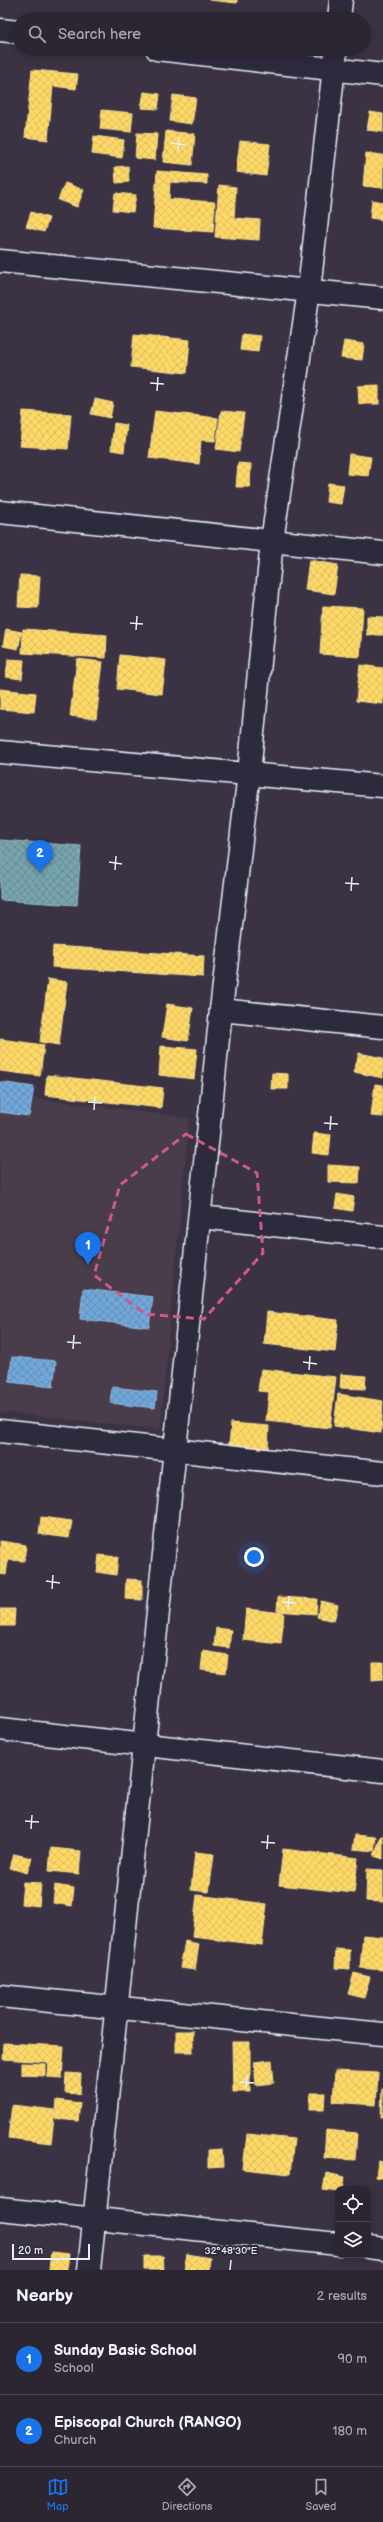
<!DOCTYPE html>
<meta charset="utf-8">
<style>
:root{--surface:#2c2633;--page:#342e3b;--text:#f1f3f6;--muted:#a6a5ac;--line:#48434e;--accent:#1a73e8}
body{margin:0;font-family:"Balsamiq Sans",sans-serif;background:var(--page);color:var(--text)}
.controls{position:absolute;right:12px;bottom:12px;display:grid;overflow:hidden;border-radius:8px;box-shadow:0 2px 10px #0003}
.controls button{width:36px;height:36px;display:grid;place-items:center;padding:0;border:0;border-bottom:1px solid var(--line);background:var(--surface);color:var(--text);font:20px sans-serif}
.scale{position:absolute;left:12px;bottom:10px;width:78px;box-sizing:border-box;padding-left:4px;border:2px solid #e8f1f8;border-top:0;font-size:11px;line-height:14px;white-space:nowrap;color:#e8f1f8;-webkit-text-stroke:3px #2f2a3d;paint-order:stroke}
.you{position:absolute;left:254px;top:1557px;width:14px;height:14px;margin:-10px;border:3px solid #fff;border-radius:50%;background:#1a73e8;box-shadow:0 0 0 6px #1a73e833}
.badge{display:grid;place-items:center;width:26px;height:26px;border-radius:50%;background:var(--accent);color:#fff;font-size:13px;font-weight:700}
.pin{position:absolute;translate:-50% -33px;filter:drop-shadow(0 1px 2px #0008)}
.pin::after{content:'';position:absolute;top:21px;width:14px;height:12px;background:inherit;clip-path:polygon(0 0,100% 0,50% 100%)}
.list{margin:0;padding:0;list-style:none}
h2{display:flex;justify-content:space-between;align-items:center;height:52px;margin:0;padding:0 16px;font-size:17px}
h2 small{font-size:13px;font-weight:400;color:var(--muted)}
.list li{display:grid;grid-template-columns:26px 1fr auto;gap:12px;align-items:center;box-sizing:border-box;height:72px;padding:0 16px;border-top:1px solid var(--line)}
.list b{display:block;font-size:15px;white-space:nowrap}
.list p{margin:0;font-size:13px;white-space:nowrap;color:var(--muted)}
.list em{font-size:13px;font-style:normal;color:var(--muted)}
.icon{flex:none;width:22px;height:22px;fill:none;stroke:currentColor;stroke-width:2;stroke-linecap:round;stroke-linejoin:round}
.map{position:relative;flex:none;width:383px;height:2270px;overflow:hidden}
.search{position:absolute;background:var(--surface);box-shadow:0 2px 10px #0003;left:12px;right:12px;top:12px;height:44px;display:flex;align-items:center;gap:10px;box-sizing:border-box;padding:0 14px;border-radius:22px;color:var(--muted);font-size:15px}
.sheet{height:196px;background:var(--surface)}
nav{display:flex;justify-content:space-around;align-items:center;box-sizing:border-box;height:56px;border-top:1px solid var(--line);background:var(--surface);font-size:11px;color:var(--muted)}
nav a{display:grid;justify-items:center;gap:2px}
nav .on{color:var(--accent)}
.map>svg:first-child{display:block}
.built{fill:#4a3d4c}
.homes{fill:url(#homes-cross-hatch);stroke:#f8e092}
.schools{fill:url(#schools-cross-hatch);stroke:#93bee4}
.public{fill:url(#public-cross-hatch);stroke:#98bcc5}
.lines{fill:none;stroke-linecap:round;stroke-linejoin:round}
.street-casing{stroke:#e8f1f8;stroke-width:25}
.street{stroke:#2f2a3d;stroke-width:22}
.marked{fill:none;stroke:#cd598a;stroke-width:3;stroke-dasharray:8 5;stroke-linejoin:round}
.ticks{fill:none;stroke:#e8f1f8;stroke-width:1.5}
.ticks-label{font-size:10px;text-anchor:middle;fill:#e8f1f8;stroke:#2f2a3d;stroke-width:4;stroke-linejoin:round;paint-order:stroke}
</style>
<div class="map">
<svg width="383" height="2270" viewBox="0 0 383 2270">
<defs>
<pattern id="homes-cross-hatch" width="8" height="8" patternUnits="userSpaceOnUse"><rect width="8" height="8" fill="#ffd966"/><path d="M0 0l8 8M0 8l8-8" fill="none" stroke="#dabc60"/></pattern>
<pattern id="schools-cross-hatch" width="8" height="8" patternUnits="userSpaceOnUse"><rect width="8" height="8" fill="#6fa8dc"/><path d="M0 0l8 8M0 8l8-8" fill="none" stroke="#638bb0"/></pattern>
<pattern id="public-cross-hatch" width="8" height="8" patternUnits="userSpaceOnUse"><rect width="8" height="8" fill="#76a5af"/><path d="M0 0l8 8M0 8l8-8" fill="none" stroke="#688991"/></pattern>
</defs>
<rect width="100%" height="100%" fill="#3b3344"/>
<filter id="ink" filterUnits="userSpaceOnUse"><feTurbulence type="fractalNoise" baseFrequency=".025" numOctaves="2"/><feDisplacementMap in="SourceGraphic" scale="8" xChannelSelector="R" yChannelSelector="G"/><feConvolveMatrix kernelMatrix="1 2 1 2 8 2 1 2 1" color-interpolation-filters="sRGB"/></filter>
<g filter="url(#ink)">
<path class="built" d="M0,1094l189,24 -29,311 -160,-17z"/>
<g class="homes">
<path d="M209,0h28v3z"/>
<path d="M32,70l46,4 -2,15 -23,-3 -5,54 -23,-3z"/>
<path d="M144,92l16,2 -2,15 -17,-1z"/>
<path d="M173,95l23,3 -4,26 -22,-3z"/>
<path d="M102,110l31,3 -2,19 -31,-3z"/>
<path d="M370,112l13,2v18l-16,-2z"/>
<path d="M166,131l29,3 -3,31 -29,-3z"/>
<path d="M137,133l20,1 -2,26 -20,-2z"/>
<path d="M94,136l30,4 -2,18 -30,-4z"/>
<path d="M240,141l30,3 -4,32 -30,-4z"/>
<path d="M366,153l17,2v33l-20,-2z"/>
<path d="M128,166l1,16 -13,1 -1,-16z"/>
<path d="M157,171l50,4v9l-37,-2 -1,17 46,3 -2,30 -60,-4z"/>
<path d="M65,183l19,7 -7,17 -19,-7z"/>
<path d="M219,185l17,2 -2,31 26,2 -1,20 -44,-3z"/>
<path d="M115,193l21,2 -3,17 -20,-2z"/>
<path d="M372,200l11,2v18l-13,-2z"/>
<path d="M31,212l18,6 -5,14 -18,-5z"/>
<path d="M134,334l56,6 -3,33 -56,-6z"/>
<path d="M242,334l18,2 -2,16 -18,-2z"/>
<path d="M344,341l20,3 -2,16 -21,-2z"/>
<path d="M379,385v19h-20l-1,-18z"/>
<path d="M95,399l18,4 -3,15 -19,-4z"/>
<path d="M23,411l48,3 -3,35 -48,-3z"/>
<path d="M155,411l63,7 -3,23 -14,-1 -2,24 -50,-6z"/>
<path d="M221,411l23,2 -5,39 -23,-3z"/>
<path d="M114,423l13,2 -3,27 -13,-2z"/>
<path d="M349,454l22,3 -3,19 -21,-2z"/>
<path d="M238,463l13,1 -1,23h-14z"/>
<path d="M328,483l16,2 -3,19 -15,-2z"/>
<path d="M309,560l29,5 -4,29 -29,-4z"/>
<path d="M20,575l20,1 -2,32 -20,-1z"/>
<path d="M323,606l40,2 -3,49 -40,-3z"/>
<path d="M367,616l16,1v18h-16z"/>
<path d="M6,629l16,3 -4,17 -15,-3z"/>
<path d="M23,629l84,6 -1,23 -84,-5z"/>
<path d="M120,655l46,5 -4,34 -45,-5z"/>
<path d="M8,659l16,1 -2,19 -16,-2z"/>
<path d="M77,659l26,3 -7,57 -26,-3z"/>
<path d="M360,665l23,3v36l-27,-3z"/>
<path d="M0,689l36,4 -2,19 -34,-3z"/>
<path d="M53,946l151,10 -1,21 -151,-10z"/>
<path d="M48,979l19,3 -8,63 -19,-3z"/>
<path d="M167,1004l26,4 -5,33 -26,-4z"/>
<path d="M0,1039l44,6 -4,31 -40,-5z"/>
<path d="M161,1046l36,3 -3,30 -35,-4z"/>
<path d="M359,1053l24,5v20l-29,-6z"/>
<path d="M272,1073l16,1v15h-17z"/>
<path d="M47,1075l116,13 -2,20 -116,-13z"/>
<path d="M375,1084l8,1v32l-12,-1z"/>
<path d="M314,1133l17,2 -2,20 -17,-2z"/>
<path d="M328,1165l32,2 -1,16 -31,-1z"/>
<path d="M337,1194l17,3 -2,14 -17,-3z"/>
<path d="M267,1312l71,8 -3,32 -71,-8z"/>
<path d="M261,1369l75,8 -6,51 -64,-7 3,-29 -11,-1z"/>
<path d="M341,1374l25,2 -1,13 -25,-1z"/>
<path d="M338,1394l45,7 -2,32 -47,-7z"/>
<path d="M231,1423l38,3 -1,22 -39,-2z"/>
<path d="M41,1517l31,4 -3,17 -30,-4z"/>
<path d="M0,1541l26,4 -2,16 -16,-1 -2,15 -6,-1z"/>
<path d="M99,1555l19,2 -2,18 -19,-3z"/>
<path d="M126,1579l16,1v20l-17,-1z"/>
<path d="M278,1597l39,2 -1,15 -39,-3z"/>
<path d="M321,1601l17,4 -4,16 -17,-4z"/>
<path d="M0,1609h15l-1,17h-14z"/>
<path d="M246,1609l38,4 -3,31 -38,-4z"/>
<path d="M216,1628l15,2 -2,18 -15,-2z"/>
<path d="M203,1651l25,4 -2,18 -25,-3z"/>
<path d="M372,1662h11v17l-11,1z"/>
<path d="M355,1835l21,2 -2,14 -21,-2z"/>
<path d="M381,1836h2v23l-9,-3z"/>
<path d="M51,1848l30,3 -2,23 -30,-3z"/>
<path d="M283,1849l75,9 -4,35 -75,-8z"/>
<path d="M195,1852l19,2 -5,38 -18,-2z"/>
<path d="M14,1854l18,4 -5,15 -17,-5z"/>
<path d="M367,1869l16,1v32l-17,-1z"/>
<path d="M23,1882l18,1 -2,23 -18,-2z"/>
<path d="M55,1885l19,3 -2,18 -19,-3z"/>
<path d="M197,1895l70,9 -5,41 -70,-8z"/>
<path d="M363,1935l20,2v33l-23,-2z"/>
<path d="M185,1941l14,3 -4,26 -15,-2z"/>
<path d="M336,1949l14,1v19l-15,-1z"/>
<path d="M354,1973l16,4 -6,21 -16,-4z"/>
<rect x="176" y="2031" width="17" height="21"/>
<path d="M232,2042h18v50h-17z"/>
<path d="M3,2043l61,3 -2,32 -15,-1 1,-15 -46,-3z"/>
<path d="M272,2060l2,23 -18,2 -2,-23z"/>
<path d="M22,2063l23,1v12l-23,-1z"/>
<path d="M335,2071l43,2 -2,32 -43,-3z"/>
<path d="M66,2073l15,1 -1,20 -15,-1z"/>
<path d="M382,2089h1v28h-2z"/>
<path d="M310,2093h15l-1,16h-14z"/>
<path d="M57,2100l23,3 -2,18 -23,-2z"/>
<path d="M12,2105l43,5 -4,33 -43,-5z"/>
<path d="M326,2130l31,3 -2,27 -31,-2z"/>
<path d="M247,2134l47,5 -4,35 -47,-5z"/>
<path d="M222,2149l1,18 -15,1v-18z"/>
<path d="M378,2161l5,1v16l-7,-1z"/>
<path d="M326,2173l19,4 -2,12h-5v3l-15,-2z"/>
<path d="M51,2252l18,2 -2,16h-18z"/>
<path d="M187,2254l23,4 -1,12h-25z"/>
<path d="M144,2256h19l1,14h-20z"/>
</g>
<g class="schools">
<path d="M0,1082l34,5 -5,29 -29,-4z"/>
<path d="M83,1289l70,8 -4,30 -69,-8z"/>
<path d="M12,1357l44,4 -3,26 -44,-5z"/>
<path d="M112,1387l45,5 -2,16 -45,-5z"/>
</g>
<path class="public" d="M0,840l81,6 -4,59 -77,-5z"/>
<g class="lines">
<defs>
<g id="street">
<path d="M339,19l2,-19"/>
<path d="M0,30l19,2"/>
<path d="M157,49l226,26"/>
<path d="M0,261l383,37"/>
<path d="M0,512l383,41"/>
<path d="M0,752l383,34"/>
<path d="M221,1010l162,17"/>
<path d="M200,1217l183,20"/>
<path d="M0,1431l383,42"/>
<path d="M0,1729l383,42"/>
<path d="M0,1996l383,38"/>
<path d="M0,2209l338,35"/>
<path d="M368,2247l15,2"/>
<path d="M89,2270l132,-1260 28,-237 23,-232 37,-251 27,-241"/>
</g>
</defs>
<use href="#street" class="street-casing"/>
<use href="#street" class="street"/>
</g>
</g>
<path class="marked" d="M186,1134l71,39 6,80 -59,66 -59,-5 -51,-39 26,-90z"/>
<path class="ticks" d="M171,143l14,2M178,151l1,-14M150,383l14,1M157,391l1,-14M130,623l13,1M136,630l1,-14M109,862l13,2M115,870l1,-14M345,883l14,1M351,891l1,-14M88,1102l14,1M94,1110l1,-14M324,1123l14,1M330,1130l1,-14M67,1342l14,1M73,1349l1,-14M303,1362l14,2M309,1370l1,-14M46,1581l14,2M52,1589l1,-14M282,1602l14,1M288,1610l1,-14M25,1821l14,1M31,1829l1,-14M261,1842l14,1M267,1849l1,-14M240,2082l14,1M246,2089l1,-14M230,2270l1,-10"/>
<g class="ticks-label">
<text x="231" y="2254">32°48'30"E</text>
</g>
</svg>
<div class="controls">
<button><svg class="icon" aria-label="locate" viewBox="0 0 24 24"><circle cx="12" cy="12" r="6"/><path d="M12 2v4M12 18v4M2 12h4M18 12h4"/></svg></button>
<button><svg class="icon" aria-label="layers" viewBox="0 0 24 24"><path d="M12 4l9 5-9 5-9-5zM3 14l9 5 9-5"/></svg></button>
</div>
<div class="scale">20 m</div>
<div class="you"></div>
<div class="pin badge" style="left:88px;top:1265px">1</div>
<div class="pin badge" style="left:40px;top:873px">2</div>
<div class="search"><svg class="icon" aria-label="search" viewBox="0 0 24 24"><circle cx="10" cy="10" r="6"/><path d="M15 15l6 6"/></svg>Search here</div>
</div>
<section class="sheet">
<h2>Nearby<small>2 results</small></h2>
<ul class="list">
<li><span class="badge">1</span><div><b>Sunday Basic School</b><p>School</p></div><em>90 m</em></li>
<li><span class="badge">2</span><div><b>Episcopal Church (RANGO)</b><p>Church</p></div><em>180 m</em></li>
</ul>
</section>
<nav>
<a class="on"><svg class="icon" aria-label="map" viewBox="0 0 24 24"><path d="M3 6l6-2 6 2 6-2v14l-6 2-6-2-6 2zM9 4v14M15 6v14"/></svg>Map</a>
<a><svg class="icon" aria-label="directions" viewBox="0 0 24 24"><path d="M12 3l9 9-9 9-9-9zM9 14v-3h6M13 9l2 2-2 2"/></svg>Directions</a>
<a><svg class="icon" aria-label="saved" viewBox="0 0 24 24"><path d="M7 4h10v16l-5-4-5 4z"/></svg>Saved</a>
</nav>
